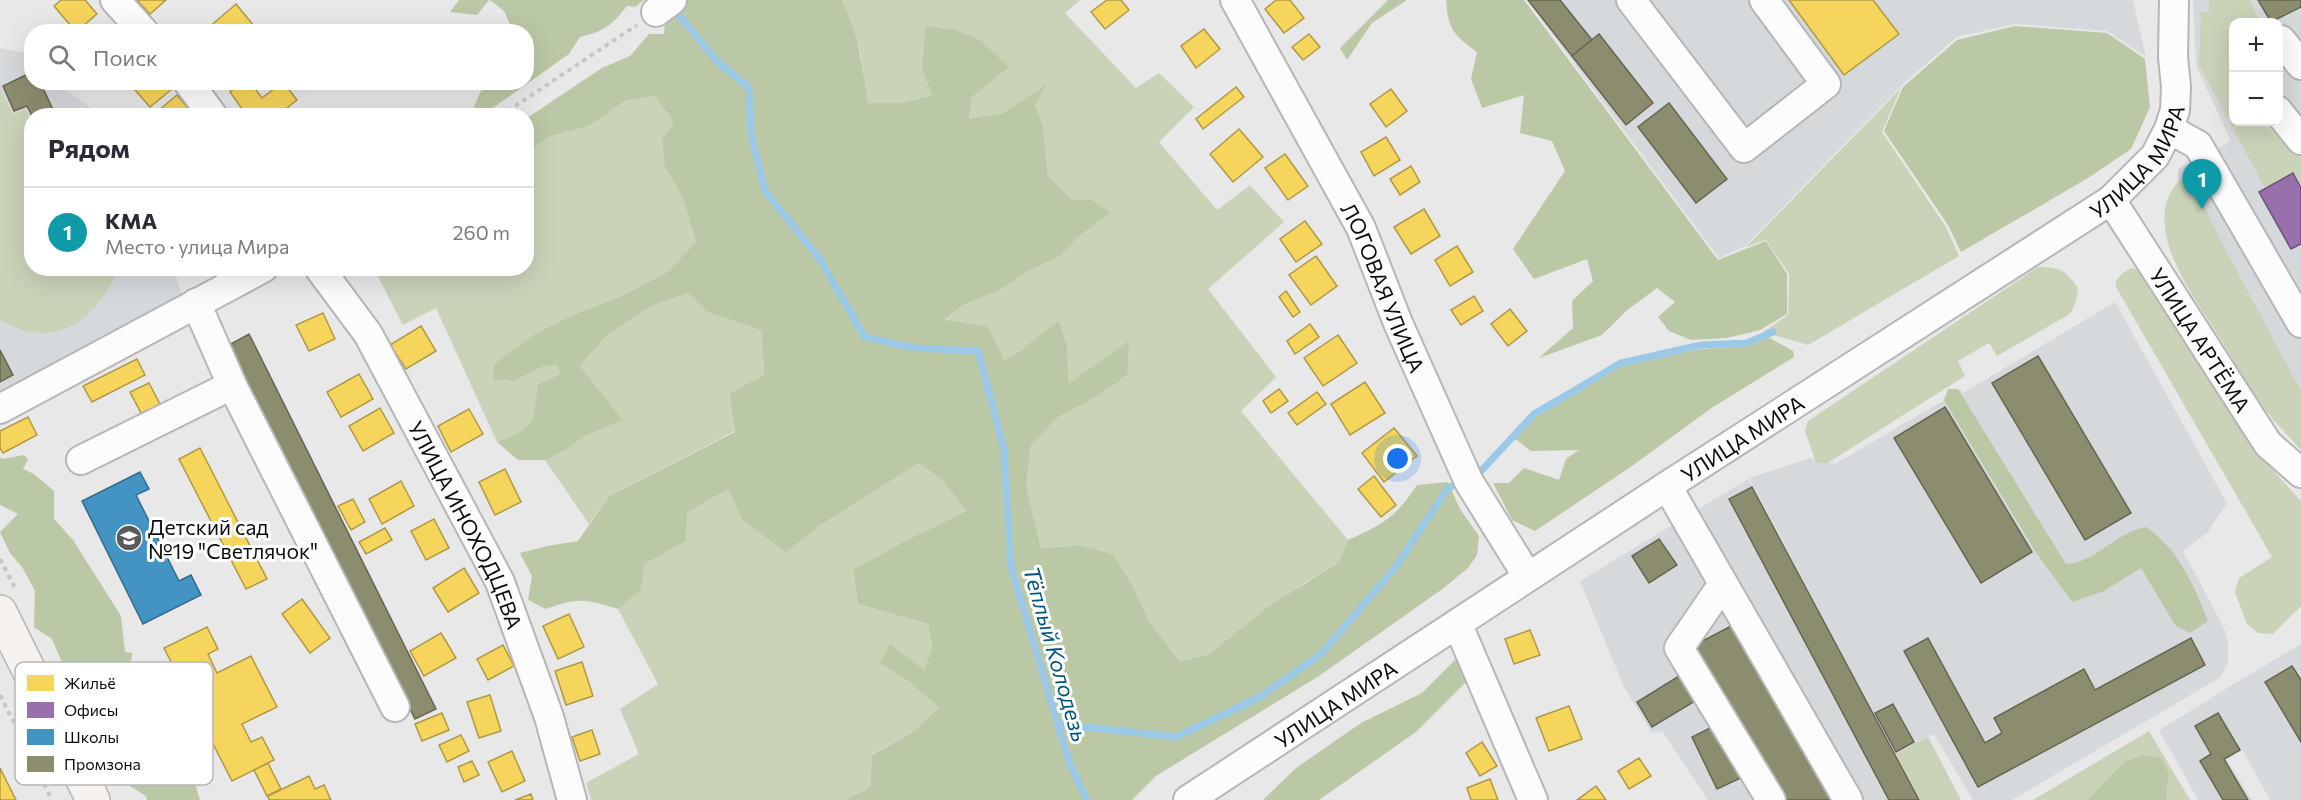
<!DOCTYPE html>
<html lang="ru">
<meta charset="utf-8">
<style>
:root{--surface:#fff;--page:#f7f7f7;--text:#2b2b33;--muted:#7c7c81;--line:#e1e1e2;--accent:#0b8043}
body{margin:0;font-family:Commissioner,sans-serif;background:var(--page);color:var(--text)}
.controls{position:absolute;right:18px;top:18px;display:grid;overflow:hidden;border-radius:12px;box-shadow:0 6px 24px #0002}
.controls button{width:54px;height:54px;display:grid;place-items:center;padding:0;border:0;border-bottom:2px solid var(--line);background:var(--surface);color:var(--text);font:30px sans-serif}
.you{position:absolute;left:1398px;top:459px;width:21px;height:21px;margin:-15px;border:4px solid #fff;border-radius:50%;background:#1a73e8;box-shadow:0 0 0 9px #1a73e833}
.badge{display:grid;place-items:center;width:39px;height:39px;border-radius:50%;background:var(--accent);color:#fff;font-size:20px;font-weight:700}
.pin{position:absolute;translate:-50% -50px;filter:drop-shadow(0 2px 3px #0008)}
.pin::after{content:'';position:absolute;top:32px;width:21px;height:18px;background:inherit;clip-path:polygon(0 0,100% 0,50% 100%)}
.list{margin:0;padding:0;list-style:none}
h2{display:flex;justify-content:space-between;align-items:center;height:78px;margin:0;padding:0 24px;font-size:26px}
h2 small{font-size:20px;font-weight:400;color:var(--muted)}
.list li{display:grid;grid-template-columns:39px 1fr auto;gap:18px;align-items:center;box-sizing:border-box;height:90px;padding:0 24px;border-top:2px solid var(--line)}
.list b{display:block;font-size:22px;white-space:nowrap}
.list p{margin:0;font-size:20px;white-space:nowrap;color:var(--muted)}
.list em{font-size:20px;font-style:normal;color:var(--muted)}
.icon{flex:none;width:33px;height:33px;fill:none;stroke:currentColor;stroke-width:2;stroke-linecap:round;stroke-linejoin:round}
.map{position:relative;flex:none;width:2301px;height:800px;overflow:hidden}
.search{position:absolute;background:var(--surface);box-shadow:0 6px 24px #0002;left:24px;top:24px;width:510px;height:66px;display:flex;align-items:center;gap:15px;box-sizing:border-box;padding:0 21px;border-radius:24px;color:var(--muted);font-size:22px}
.panel{position:absolute;background:var(--surface);box-shadow:0 6px 24px #0002;left:24px;top:108px;width:510px;height:168px;border-radius:24px}
.map>svg:first-child{display:block}
.built{fill:#d6d9dc;fill-rule:evenodd}
.green{fill:#c9d3b8}
.forest{fill:#bbc8a5}
.homes{fill:#f6d55c;stroke:#b09945;stroke-width:1.5}
.offices{fill:#9970ab;stroke:#6f527c;stroke-width:1.5}
.schools{fill:#4393c3;stroke:#336b8d;stroke-width:1.5}
.industry{fill:#8c8c6e;stroke:#666651;stroke-width:1.5}
.lines{fill:none;stroke-linecap:round;stroke-linejoin:round}
.stream{stroke:#9cc8e7;stroke-width:7}
.minor-casing{stroke:#b6b6b6;stroke-width:32}
.major-casing{stroke:#b9b4af;stroke-width:36}
.path{stroke:#c6c6c6;stroke-width:4;stroke-dasharray:4.5 4.5;stroke-linecap:butt}
.minor{stroke:#fcfcfc;stroke-width:28}
.major{stroke:#f4f1ef;stroke-width:33}
.labels{text-anchor:middle;dominant-baseline:central;stroke-width:6;stroke-linejoin:round;paint-order:stroke}
.street-label{font-size:21px;fill:#0d0d0e;stroke:#fff}
.poi-label{font-size:21px;fill:#0d0d0e;stroke:#fff;text-anchor:start}
.water-label{font-size:22px;font-style:italic;fill:#00557e;stroke:#fff}
.key{fill:#fff;stroke:#b6b6b7;stroke-width:1.5}
.key-label{font-size:16px;fill:#0d0d0e}
</style>
<div class="map">
<svg width="2301" height="800" viewBox="0 0 2301 800">
<rect width="100%" height="100%" fill="#e8e8e8"/>
<g class="built">
<path d="M1527,0h606l13,57 -39,-26 -92,-7 -58,13 -55,48 -157,161 -26,12z"/>
<path d="M2193,0h108v420l-121,-162 -2,-89 53,-28 -35,-75zM2234,22h44v100h-44z"/>
<path d="M0,48l31,6 1,28 25,1 43,32 -68,1v152l141,1 12,33 -185,98z"/>
<path d="M2115,302l112,201 -20,30 -24,18 41,77 4,12v23l-7,14 -209,123h-39l-39,-66 -38,21 24,45h-212l-46,-69 -11,1 -27,-45 -44,-106 168,-102 67,123 -66,-124 61,-20 25,6 126,-74 2,3z"/>
<path d="M2301,644v156h-31l-28,-50 -15,10 25,40h-54l-39,-70 53,-32 6,10 -6,-11z"/>
</g>
<g class="green">
<path d="M841,0h239l-15,13 71,75 23,-15 35,34 -35,35 58,68 33,-25 34,37 -76,67 68,88 -35,34 107,129 -9,22 -33,20 -98,73 -28,6 -30,-38 -18,-39 -19,-30 -33,-9 -39,3 -15,-62 5,-41 27,-28 38,-20 33,-55 -60,41 -2,-37 -51,8 -12,6 -59,-39 18,-16 37,-15 30,-20 30,-14 18,-19 33,-24 -18,-13 -22,-1 -23,-23 -5,-50 -8,-21 11,-20 -43,28 -34,7 3,-23 37,-30 -28,-27 -24,-10 -35,39 10,26 -30,8h-34l-7,-48z"/>
<path d="M2209,0h40l12,22h-27v100h25l2,3 27,13 13,16v34l-8,-15 -28,15 -66,-123 2,-53h8z"/>
<path d="M0,88l13,26 13,-5 5,11 1,148 86,1c-22,52 -64,83 -118,51z"/>
<path d="M1901,88l-19,44 64,95 13,29 -151,89 -45,-13 25,-17 1,-41 -23,-34 -20,7z"/>
<path d="M655,96l19,27 -9,44 18,31 13,44 -29,30 -43,23 -46,18 -84,51 -1,16 21,1 28,-14 15,-2 5,9 -24,10c-6,39 -1,43 -41,58l-61,-134 -33,17 -29,-56 152,-1 1,-115 22,-16 40,-11 36,-25z"/>
<path d="M2183,177h7l31,64 80,150v59c-13,-15 -28,-29 -39,-45 -16,-22 -30,-47 -44,-70 -26,-41 -83,-115 -35,-158z"/>
<path d="M2038,267c22,0 28,3 40,21l-2,14 -6,12 -73,42 -8,-13 -31,18 7,15 -139,88 -10,-2 -11,-31 3,-10z"/>
<path d="M2131,268l8,2 111,175 51,56v105l-28,28 -15,-1 -11,-9 -12,-32 4,-14 33,-21 -156,-270c-1,-10 7,-14 15,-19z"/>
<path d="M688,293l19,19 54,17 3,46 -35,20 6,36 -126,65 -20,28 -44,-64 21,-10 19,-14 36,-16 -41,-54 27,-31 48,-31z"/>
<path d="M919,463l23,17 26,31 -65,31 -50,28 5,34 70,20 4,24 -8,23 -44,-8 29,19 30,25 -25,24 -42,23 -2,33 -24,13h-255l-5,-17 53,-29 -19,-45 38,-25 -40,-75 23,-19 4,-26 41,-23 1,-28 41,-24 14,30 44,34 33,-27z"/>
<path d="M2149,731l41,69h-24l3,-27 -8,-15 -37,4 -37,38h-54z"/>
<path d="M1928,737l33,63h-41l-24,-46z"/>
</g>
<g class="forest">
<path d="M459,0h30l-12,15 -27,-3z"/>
<path d="M490,0h154l-9,7 -8,-1c-16,20 -22,25 -47,31l-11,17 -86,61h-17l7,-6 8,-18 23,-8 22,-1v-50l-13,-1 -9,-20z"/>
<path d="M682,0h159c17,32 22,67 27,103h34l30,-8 -10,-26 4,-43 31,4 24,10 28,27 -37,30 -3,22 34,-6 44,-29 -12,21 8,21 5,50 23,23 22,1 18,13 -33,24 -18,19 -30,14 -30,20 -37,15 -18,15 43,7 16,33 12,-6 43,-33 8,25 2,37 60,-42 -2,34 -31,22 -38,20 -27,28 -5,41 15,62 39,-3 33,9 19,30 18,39 30,38 28,-6 60,-48 71,-45 9,-22c34,-15 48,-23 69,-55l31,-3 12,27 19,27 -2,19 -9,13 -27,22 -122,86 -163,100 -24,24h-286l24,-13 2,-32 42,-24 25,-24 -30,-25 -29,-19 10,-19 34,26 8,-22 -4,-24 -70,-20 -5,-34 50,-28 64,-31 -25,-31 -23,-17 -100,63 -33,27 -44,-34 -14,-30 -41,24 -1,28 -41,23 -4,26 -23,19c-33,-10 -39,-12 -72,0l-18,-9 4,-24 -12,-23 27,-7 31,-5 31,-45 126,-64 -6,-38 35,-19 -3,-45 -54,-18 -19,-19 -33,11 -48,31 -27,31 42,54 -37,16 -19,14 -21,10h-27l-21,-18c40,-15 35,-19 41,-58l23,-10 -4,-9 -15,2 -28,14 -21,-1 1,-16 43,-31 41,-20 46,-18 43,-23 29,-30 -13,-44 -18,-31 -3,-28 12,-16 -19,-27 -30,5 -36,25 -40,11 -22,16v-35l75,-50 28,-12 19,-22h15l2,-23z"/>
<path d="M1388,0h19l-35,23 -25,37 -7,-12z"/>
<path d="M1446,0h78l194,260 48,-19 21,33v40l-27,16 -33,8 -36,2 -22,-9 -11,-14 17,-15 -18,-14 -31,23 -24,24 -63,23 34,-30 -1,-27 21,-20 -6,-22 -53,20 -21,-30 52,-78 -13,-30 -32,-8 4,-38 -42,13 -11,-29 6,-27c-23,-17 -29,-22 -31,-52z"/>
<path d="M2015,26l92,7 38,26 5,48 -19,42 -43,29 -127,74 -13,-27 -64,-94 19,-44 54,-47z"/>
<path d="M1768,337l25,14 1,6 -81,50 -81,59 -97,65 -23,-11 -19,-37h16l15,-15 35,12 7,-21 13,-9 -48,1 -17,-13 22,-21 85,-51 79,-17 47,-3z"/>
<path d="M1948,389h10l108,175c29,-1 50,-32 80,-37 33,23 48,58 62,94l-18,12 -15,-8 -34,-57 -37,23 -32,11 -37,-51 -91,-151z"/>
<path d="M24,455l4,4 -5,10 11,5 20,17v28l19,21 48,76 4,36 7,1 -2,21 13,9 6,9 4,17 11,11 1,10 9,4 -2,18 17,11 11,37h-53l-1,-4 -21,-13 -3,-19 7,-16c-29,-16 -33,-21 -46,-51l-12,-5 -10,-32 -9,-21 -18,-12 1,-36 -13,-24 -12,-14 -10,-21 18,-18 -18,-9v-48l2,2z"/>
<path d="M1456,659l13,20 -53,53 -97,68h-56l33,-32 65,-45 61,-30z"/>
<path d="M2142,755l19,3 8,15 -3,27h-79l37,-38z"/>
</g>
<g class="homes">
<path d="M61,0h24l12,14 -21,18 -22,-26z"/>
<path d="M137,0h29l-16,14z"/>
<path d="M1107,0h14l8,10 -24,19 -14,-17z"/>
<path d="M1276,0h14l14,18 -20,15 -19,-24z"/>
<path d="M1789,0h84l26,34 -55,41z"/>
<path d="M236,4l18,22 -6,6h-37l-3,-4z"/>
<path d="M1204,29l16,20 -24,19 -15,-22z"/>
<path d="M1309,34l11,13 -17,13 -11,-13z"/>
<path d="M144,82h22l6,7 -22,18 -15,-17z"/>
<path d="M242,82h8l12,16 21,-16 14,18 -20,16h-30l-17,-24z"/>
<path d="M1236,87l8,10 -41,32 -7,-10z"/>
<path d="M1391,89l16,22 -21,16 -16,-23z"/>
<path d="M177,95l18,21h-43z"/>
<path d="M1239,129l24,28 -30,25 -23,-28z"/>
<path d="M1386,137l14,23 -26,16 -13,-24z"/>
<path d="M1285,154l23,32 -20,14 -23,-32z"/>
<path d="M1411,166l9,16 -20,13 -10,-16z"/>
<path d="M1424,209l16,27 -29,18 -17,-27z"/>
<path d="M1305,221l17,23 -26,18 -16,-23z"/>
<path d="M1457,246l16,26 -23,14 -15,-26z"/>
<path d="M1316,256l21,30 -26,19 -22,-30z"/>
<path d="M1286,291l14,21 -7,5 -14,-20z"/>
<path d="M1474,296l9,15 -22,14 -10,-15z"/>
<path d="M1510,309l17,22 -19,15 -17,-22z"/>
<path d="M323,313l12,26 -26,12 -13,-26z"/>
<path d="M1310,324l9,13 -24,17 -8,-13z"/>
<path d="M421,326l15,25 -30,18 -16,-24z"/>
<path d="M1338,335l19,28 -34,23 -19,-28z"/>
<path d="M137,359l8,16 -53,27 -9,-16z"/>
<path d="M359,374l14,25 -32,18 -14,-25z"/>
<path d="M1365,382l20,31 -35,22 -19,-31z"/>
<path d="M149,383l13,25 -19,9 -13,-25z"/>
<path d="M1279,389l9,12 -17,12 -8,-12z"/>
<path d="M1317,392l9,12 -29,21 -9,-12z"/>
<path d="M380,408l14,25 -31,18 -14,-25z"/>
<path d="M469,409l14,25 -32,18 -13,-26z"/>
<path d="M28,417l9,18 -34,18 -3,-5v-17z"/>
<path d="M1394,428l23,28 -33,26 -22,-29z"/>
<path d="M200,448l67,131 -21,10 -67,-130z"/>
<path d="M505,469l16,33 -26,13 -16,-33z"/>
<path d="M1374,476l22,29 -15,12 -23,-28z"/>
<path d="M401,481l13,25 -32,18 -13,-25z"/>
<path d="M353,499l12,23 -14,8 -13,-24z"/>
<path d="M434,519l15,29 -23,12 -15,-29z"/>
<path d="M385,528l7,12 -26,14 -7,-12z"/>
<path d="M464,568l15,25 -31,19 -15,-24z"/>
<path d="M302,599l28,39 -20,15 -28,-39z"/>
<path d="M569,614l15,33 -26,12 -15,-33z"/>
<path d="M207,627l11,22 -10,5 9,19 34,-17 26,51 -35,17 9,18 11,-5 12,23 -42,21 -68,-133z"/>
<path d="M1530,630l10,25 -26,9 -9,-25z"/>
<path d="M441,633l15,25 -32,18 -14,-25z"/>
<path d="M503,645l11,21 -26,14 -11,-21z"/>
<path d="M582,662l11,34 -27,9 -11,-34z"/>
<path d="M490,695l11,36 -22,7 -12,-36z"/>
<path d="M1569,706l13,33 -33,12 -13,-33z"/>
<path d="M442,713l7,17 -27,11 -7,-17z"/>
<path d="M592,730l8,24 -20,7 -8,-24z"/>
<path d="M461,735l8,16 -22,11 -8,-17z"/>
<path d="M1482,742l15,24 -17,10 -14,-23z"/>
<path d="M512,751l13,30 -23,11 -14,-30z"/>
<path d="M1639,758l12,18 -22,13 -11,-18z"/>
<path d="M472,761l7,14 -15,7 -6,-15z"/>
<path d="M268,763l13,26 -14,7 -13,-26z"/>
<path d="M0,768l16,32h-16z"/>
<path d="M309,776l6,13 9,-4 7,15h-62l-1,-4z"/>
<path d="M1490,779l8,21h-27l-4,-12z"/>
<path d="M1596,786l10,14h-29z"/>
<path d="M531,794l2,6h-18z"/>
</g>
<path class="offices" d="M2293,173l8,15v56l-10,5 -32,-57z"/>
<path class="schools" d="M140,472l9,17 -13,6 43,86 12,-6 10,20 -58,29 -61,-123z"/>
<g class="industry">
<path d="M1528,0h32l32,40 -20,16z"/>
<path d="M2258,0h43v7l-30,15z"/>
<path d="M1599,34l54,69 -27,22 -54,-69z"/>
<path d="M32,72v10h8l16,34h-24l-5,-10 -13,5 -11,-25z"/>
<path d="M1669,103l58,76 -31,24 -58,-76z"/>
<path d="M249,334l187,375 -21,10 -186,-374z"/>
<path d="M0,350l13,25 -13,7z"/>
<path d="M2038,356l93,157 -46,27 -93,-157z"/>
<path d="M1945,407l87,145 -51,31 -87,-145z"/>
<path d="M1752,487l167,313h-30l-160,-301z"/>
<path d="M1659,539l18,26 -28,18 -17,-27z"/>
<path d="M1737,623l101,177h-56l-93,-152z"/>
<path d="M1928,638l57,105 17,-10 -8,-15 90,-49 11,21 96,-52 14,27 -227,122 -74,-136z"/>
<path d="M2292,666l9,14v62l-36,-60z"/>
<path d="M1679,676l16,25 -43,26 -15,-25z"/>
<path d="M1893,704l21,38 -18,10 -21,-39z"/>
<path d="M2218,713l22,37 -16,9 24,41h-25l-23,-39 11,-7 -16,-28z"/>
<path d="M1718,724l25,53 -26,12 -25,-52z"/>
</g>
<g class="lines">
<g class="stream">
<path d="M672,7l44,53 33,28 2,47 14,56 54,67 46,79 50,11 63,3 26,98 7,118 59,198 17,35"/>
<path d="M1473,476l7,-4 54,-58 87,-51 80,-18 46,-2 26,-11"/>
<path d="M1058,724l118,13 82,-39 63,-44 73,-85 54,-81 13,-6"/>
</g>
<defs>
<g id="minor">
<path d="M115,0l29,32"/>
<path id="s1" d="M1235,0l126,228 37,95 71,159 59,95"/>
<path d="M1631,0l113,148 82,-64 -62,-84"/>
<path d="M656,12l16,-12"/>
<path d="M2278,45l3,-5 20,25"/>
<path d="M188,82l25,34"/>
<path d="M2278,111l23,29"/>
<path d="M2169,129l29,16 103,178"/>
<path id="s2" d="M2111,200l157,244 33,29"/>
<path id="s3" d="M319,268l49,66 132,248 49,135 23,83"/>
<path d="M196,303l36,82 163,322"/>
<path d="M0,409l263,-141"/>
<path d="M81,460l151,-75"/>
<path d="M1667,486l181,314"/>
<path d="M1723,584l-44,64 92,152"/>
<path d="M1458,625l75,175"/>
<path id="s4" d="M1188,800l479,-314 444,-286 44,-44 14,-27 6,-19 1,-23 -3,-30 1,-57"/>
</g>
<path id="major" d="M0,612l93,188"/>
</defs>
<use href="#minor" class="minor-casing"/>
<use href="#major" class="major-casing"/>
<g class="path">
<path d="M500,116l137,-91"/>
<path d="M0,559l16,31"/>
<path d="M0,695l52,105"/>
</g>
<use href="#minor" class="minor"/>
<use href="#major" class="major"/>
</g>
<defs>
<symbol id="school-disc" viewBox="-11 -11 22 22"><circle r="9.5" fill="#5a5a5a" stroke="#fff"/><path d="M0-5L7-2L0 1L-7-2ZM-4 1L0 2.5L4 1V4Q0 6-4 4Z" fill="#fff"/></symbol>
</defs>
<g fill-rule="evenodd">
<use href="#school-disc" x="114" y="523" width="30" height="30"/>
</g>
<g class="labels">
<g class="street-label">
<text stroke="none"><textPath href="#s4" startOffset="1148">УЛИЦА МИРА</textPath></text>
<text stroke="none"><textPath href="#s1" startOffset="324">ЛОГОВАЯ УЛИЦА</textPath></text>
<text stroke="none"><textPath href="#s2" startOffset="166">УЛИЦА АРТЁМА</textPath></text>
<text stroke="none"><textPath href="#s4" startOffset="662">УЛИЦА МИРА</textPath></text>
<text stroke="none"><textPath href="#s3" startOffset="297">УЛИЦА ИНОХОДЦЕВА</textPath></text>
<text stroke="none"><textPath href="#s4" startOffset="176">УЛИЦА МИРА</textPath></text>
</g>
<g class="poi-label">
<text x="148" y="526">Детский сад<tspan x="148" dy="24">№19 "Светлячок"</tspan></text>
</g>
<g class="water-label">
<text transform="translate(1056 654) rotate(74)">Тёплый Колодезь</text>
</g>
</g>
<rect x="15" y="662" width="198" height="123" rx="9" class="key"/>
<rect x="27" y="675" width="27" height="16" fill="#f6d55c"/>
<rect x="27" y="702" width="27" height="16" fill="#9970ab"/>
<rect x="27" y="729" width="27" height="16" fill="#4393c3"/>
<rect x="27" y="756" width="27" height="16" fill="#8c8c6e"/>
<g class="key-label">
<text x="64" y="689">Жильё</text>
<text x="64" y="716">Офисы</text>
<text x="64" y="743">Школы</text>
<text x="64" y="770">Промзона</text>
</g>
</svg>
<div class="controls">
<button>+</button>
<button>−</button>
</div>
<div class="you"></div>
<div class="pin badge" style="left:2202px;top:209px;background:#0f9aa8">1</div>
<div class="search"><svg class="icon" aria-label="search" viewBox="0 0 24 24"><circle cx="10" cy="10" r="6"/><path d="M15 15l6 6"/></svg>Поиск</div>
<section class="panel">
<h2>Рядом<small></small></h2>
<ul class="list">
<li><span class="badge" style="background:#0f9aa8">1</span><div><b>КМА</b><p>Место · улица Мира</p></div><em>260 m</em></li>
</ul>
</section>
</div>
